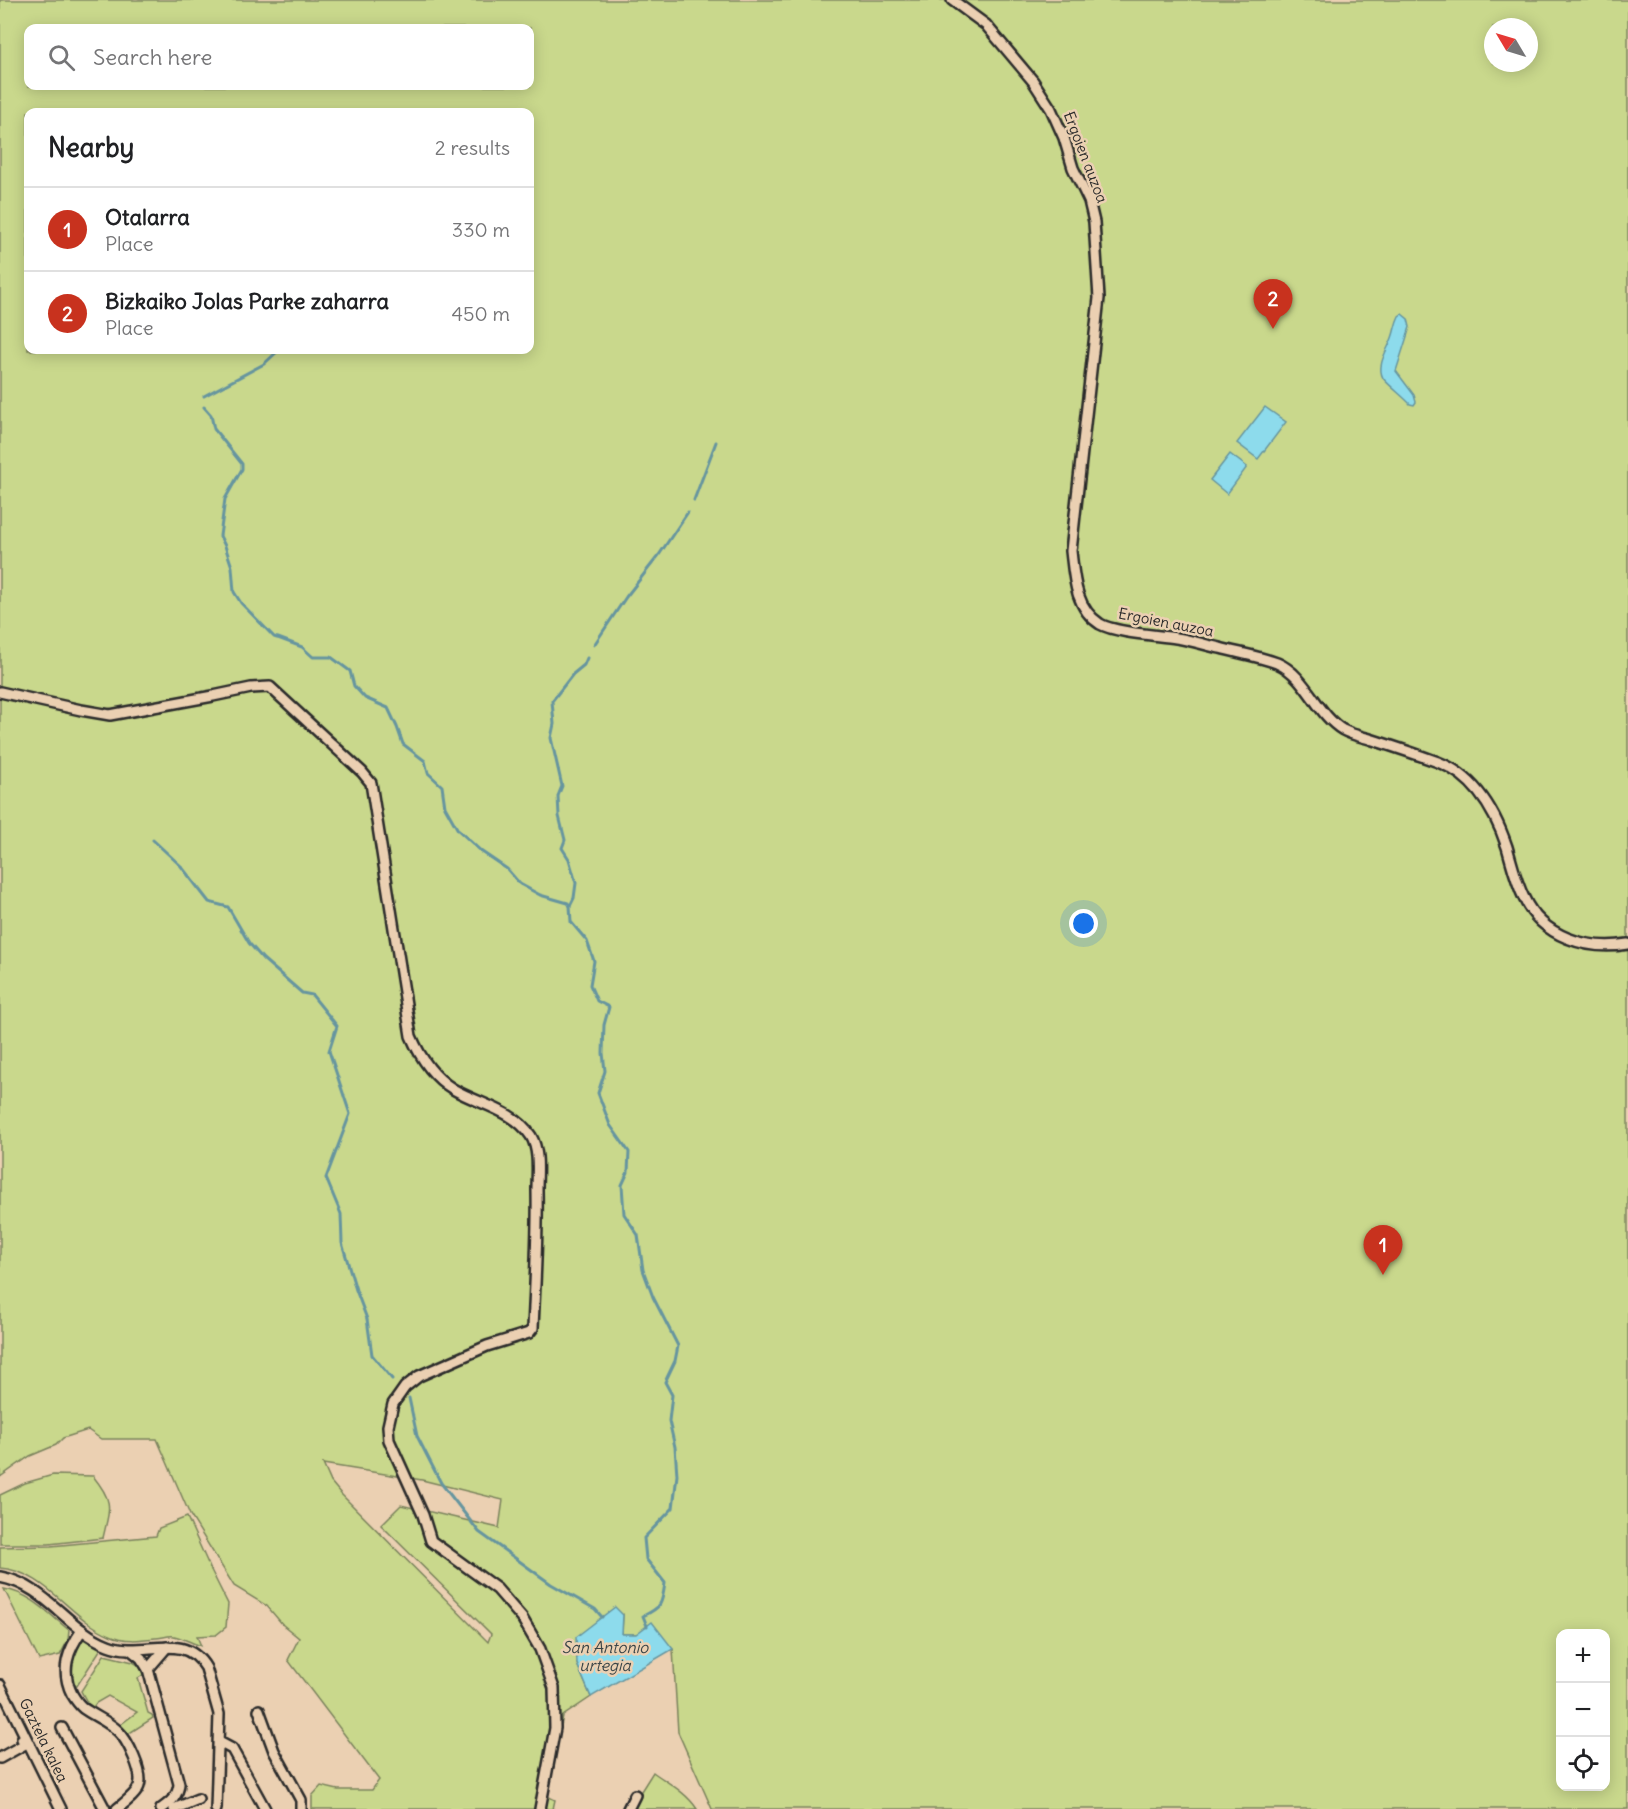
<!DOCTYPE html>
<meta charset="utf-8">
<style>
:root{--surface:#fff;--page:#f6f6f6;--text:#202124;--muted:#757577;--line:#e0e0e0;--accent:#c8321e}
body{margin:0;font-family:Delius,sans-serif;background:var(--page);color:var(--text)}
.controls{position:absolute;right:18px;bottom:18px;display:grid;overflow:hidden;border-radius:12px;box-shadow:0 3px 15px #0003}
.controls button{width:54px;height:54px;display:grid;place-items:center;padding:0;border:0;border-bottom:2px solid var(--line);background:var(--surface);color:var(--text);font:30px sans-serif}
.compass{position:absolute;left:1484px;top:18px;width:54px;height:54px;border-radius:50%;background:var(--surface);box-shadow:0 3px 15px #0003;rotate:308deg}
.you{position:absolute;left:1084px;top:924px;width:21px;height:21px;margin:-15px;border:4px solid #fff;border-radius:50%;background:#1a73e8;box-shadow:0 0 0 9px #1a73e833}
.badge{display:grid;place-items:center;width:39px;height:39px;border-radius:50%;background:var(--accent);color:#fff;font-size:20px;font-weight:700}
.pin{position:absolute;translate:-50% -50px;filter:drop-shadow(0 2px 3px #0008)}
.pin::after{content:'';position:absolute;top:32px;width:21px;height:18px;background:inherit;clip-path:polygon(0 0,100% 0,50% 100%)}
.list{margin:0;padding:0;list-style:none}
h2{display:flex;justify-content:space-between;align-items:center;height:78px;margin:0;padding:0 24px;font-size:26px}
h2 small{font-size:20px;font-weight:400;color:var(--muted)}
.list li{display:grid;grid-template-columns:39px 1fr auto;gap:18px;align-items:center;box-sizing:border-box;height:84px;padding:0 24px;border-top:2px solid var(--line)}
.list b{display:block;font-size:22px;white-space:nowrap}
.list p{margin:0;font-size:20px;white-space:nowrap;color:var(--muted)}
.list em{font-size:20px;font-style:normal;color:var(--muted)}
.icon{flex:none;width:33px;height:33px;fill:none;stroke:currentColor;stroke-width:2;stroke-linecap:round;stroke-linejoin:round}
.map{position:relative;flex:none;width:1628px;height:1809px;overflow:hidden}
.search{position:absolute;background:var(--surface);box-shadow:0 3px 15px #0003;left:24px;top:24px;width:510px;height:66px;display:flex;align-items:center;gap:15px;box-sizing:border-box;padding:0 21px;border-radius:12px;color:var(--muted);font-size:22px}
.panel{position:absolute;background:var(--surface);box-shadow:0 3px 15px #0003;left:24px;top:108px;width:510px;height:246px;border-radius:12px}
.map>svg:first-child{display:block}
.green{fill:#c9d88c;stroke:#7a825c;stroke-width:1.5;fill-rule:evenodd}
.water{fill:#8ddbec;stroke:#66959f;stroke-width:1.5}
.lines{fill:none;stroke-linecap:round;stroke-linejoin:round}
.stream{stroke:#66959f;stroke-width:3}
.minor-casing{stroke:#2b2b2b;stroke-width:14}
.minor{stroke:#ebd0b2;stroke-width:9}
.labels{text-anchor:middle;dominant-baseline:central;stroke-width:5;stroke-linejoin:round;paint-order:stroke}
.street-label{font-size:15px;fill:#2b2b2b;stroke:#ebd0b2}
.water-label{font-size:16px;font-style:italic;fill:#3a4548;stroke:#ebd0b2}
</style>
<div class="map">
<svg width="1628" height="1809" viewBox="0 0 1628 1809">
<rect width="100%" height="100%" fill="#ebd0b2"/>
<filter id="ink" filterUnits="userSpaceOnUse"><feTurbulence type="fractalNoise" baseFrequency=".0167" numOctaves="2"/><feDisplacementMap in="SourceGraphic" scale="12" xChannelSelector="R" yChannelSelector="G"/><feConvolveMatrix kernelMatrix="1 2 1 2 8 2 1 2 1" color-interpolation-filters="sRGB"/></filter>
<g filter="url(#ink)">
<g class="green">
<path d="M0,0h1628v1809h-916l-34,-77 -5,-83 -37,-15h-14l1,-19 -46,49 14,33 -28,19 -16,80 8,4 -2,9h-241v-13l9,-10 17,4h34l7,-10 -91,-120 11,-22 -16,-13 -16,-19 -33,-20 -44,-71 -33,-76h-56l-13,-9 -25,8 -7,7 -26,11 -30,21zM1493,27h36v36h-36zM28,28h502v58h-502zM28,112h502v238h-502zM323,1464l99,16 81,20 -4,28 -98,-23 -20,20 110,109 -3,8 -147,-148 -10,-12zM1560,1634h46v152h-46z"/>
<path d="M53,1475l40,1c21,26 17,31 10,62l-54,6h-49v-49l25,-12z"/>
<path d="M187,1517l23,51 18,36 -2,23 -10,8 -19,1 4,10c-9,-3 -18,-8 -27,-10 -5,-1 -13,2 -18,2 -16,2 -31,4 -46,-3 -40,-16 -64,-64 -110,-67v-21l51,-1 105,-10 3,-8z"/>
<path d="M4,1589c26,4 45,25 65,41l-1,10 -8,15 -21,5z"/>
<path d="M83,1635l19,12 -29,45 -4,-12 3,-31z"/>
<path d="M104,1655l29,7 7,4 3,9 -5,3 10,35 4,2 1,3 -25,16 -8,-9 17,-13 -29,-16 -12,7 -4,6 -4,-5 -7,-13z"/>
<path d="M653,1772c15,11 34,21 44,37h-66l7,-13z"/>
</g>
<g class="water">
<path d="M1402,314l6,5 2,8 -14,44 18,24 2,7 -2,3 -4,-1c-6,-7 -23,-20 -27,-26 -7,-13 5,-29 9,-40 3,-8 3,-14 7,-22z"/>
<path d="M1265,407l21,15 -28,37 -21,-16z"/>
<path d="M1230,454l17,13 -20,27 -17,-14z"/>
<path d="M615,1607l8,8 -1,19h14l16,-12 21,27 -82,48 -14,-33 -1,-27z"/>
</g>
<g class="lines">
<g class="stream">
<path d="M204,396l60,-32 15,-14"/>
<path d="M204,407l7,8 3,14 28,35v5l-17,30 -5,37 5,10 7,21 2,25 7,11 33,34 3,1"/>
<path d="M694,500l22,-58"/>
<path d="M278,638l24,9 11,10h18l19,14 4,15 11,12 23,10 9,19 6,17 22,17 3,12 14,13 3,21 13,23 24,22 25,17 13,15 20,11 28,8 2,3"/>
<path d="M594,645l32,-48 33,-42 29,-43"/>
<path d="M587,658l-3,7 -11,9 -21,27 2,23 -3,14 11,48 -4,10 1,20 6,24 -3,8 7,11 7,24 -2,15 -4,8 1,16 16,19 7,20 -4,24 7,16 12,6 -5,18 -1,28 2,18 -7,22 12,32 19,27 -1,20 -6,13 2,29 14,21 5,35 10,27 25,49 -3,15 -10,21 7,13 -3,26 6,26 2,28 -4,33 -29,30 2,21 19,24c-3,21 -3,24 -22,33l4,10"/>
<path d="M153,840l28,26 28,36 19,5 21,36 14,16 39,34 10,2 25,31 -8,25 21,63 -24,64 15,36 1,29 14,47 11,29 5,36 20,24"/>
<path d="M409,1398l8,38 24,47 38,49 72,52 44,25 7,8"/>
</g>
<defs>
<g id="minor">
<path d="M952,0l34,25 47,56 18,28 13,29 9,30 16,33 5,21 5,76 -28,253c3,26 4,57 29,73 16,9 57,11 76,14 15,2 29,7 44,10 19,5 38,8 57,15 30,13 39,51 66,67 9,5 21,7 30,10 22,7 43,14 65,22 37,14 57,49 69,85 5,17 9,35 17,51 18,39 64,53 104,46"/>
<path d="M0,692l81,18 29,5 103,-19 38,-8 19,-1 92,85 9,11 40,253c9,21 22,41 42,53 25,15 61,21 78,47 9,15 6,37 6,54 1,46 -2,92 -4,138l-4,5 -42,13 -68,30 -14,11 -12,17 -5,22 1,14 34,75 8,26 66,48 25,29 18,31 14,39 1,40 -15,81"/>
<path d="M0,1577c46,8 67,52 108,68 35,14 75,-16 98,23l13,46 -3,95"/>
<path d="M82,1630c-14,20 -22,40 -10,64 3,5 6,10 11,14 11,8 25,13 35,23 9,8 26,42 21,55 -3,9 -15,17 -22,23"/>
<path d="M131,1650l10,8 7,11 31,115c-1,12 -8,18 -18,25"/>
<path d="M148,1669l19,-22"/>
<path d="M0,1685l61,124"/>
<path d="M259,1710l15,41 27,49v9"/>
<path d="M62,1728l43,81"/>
<path d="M219,1742l13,7 33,60"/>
<path d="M0,1758l25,-14 -3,-5 2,-1"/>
<path d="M174,1809l24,-10"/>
<path d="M628,1809l7,-14"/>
</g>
</defs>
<use href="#minor" class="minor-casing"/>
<use href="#minor" class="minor"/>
</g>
</g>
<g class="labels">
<g class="street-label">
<text transform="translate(1086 157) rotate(69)">Ergoien auzoa</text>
<text transform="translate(1166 622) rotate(11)">Ergoien auzoa</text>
<text transform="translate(44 1740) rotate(64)">Gaztela kalea</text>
</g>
<g class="water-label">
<text x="605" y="1647">San Antonio<tspan x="605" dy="18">urtegia</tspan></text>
</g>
</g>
</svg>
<div class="controls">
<button>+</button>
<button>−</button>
<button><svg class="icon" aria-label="locate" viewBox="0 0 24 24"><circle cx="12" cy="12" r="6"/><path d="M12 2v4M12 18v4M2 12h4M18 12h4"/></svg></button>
</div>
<svg class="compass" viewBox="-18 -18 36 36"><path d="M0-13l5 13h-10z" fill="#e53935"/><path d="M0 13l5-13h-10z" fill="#757577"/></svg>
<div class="you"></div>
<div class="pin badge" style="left:1383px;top:1275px">1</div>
<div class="pin badge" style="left:1273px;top:329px">2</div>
<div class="search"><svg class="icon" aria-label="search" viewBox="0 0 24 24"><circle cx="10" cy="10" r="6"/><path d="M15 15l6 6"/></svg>Search here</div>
<section class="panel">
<h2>Nearby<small>2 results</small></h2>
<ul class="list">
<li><span class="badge">1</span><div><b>Otalarra</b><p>Place</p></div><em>330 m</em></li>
<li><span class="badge">2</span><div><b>Bizkaiko Jolas Parke zaharra</b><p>Place</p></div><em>450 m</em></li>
</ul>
</section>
</div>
